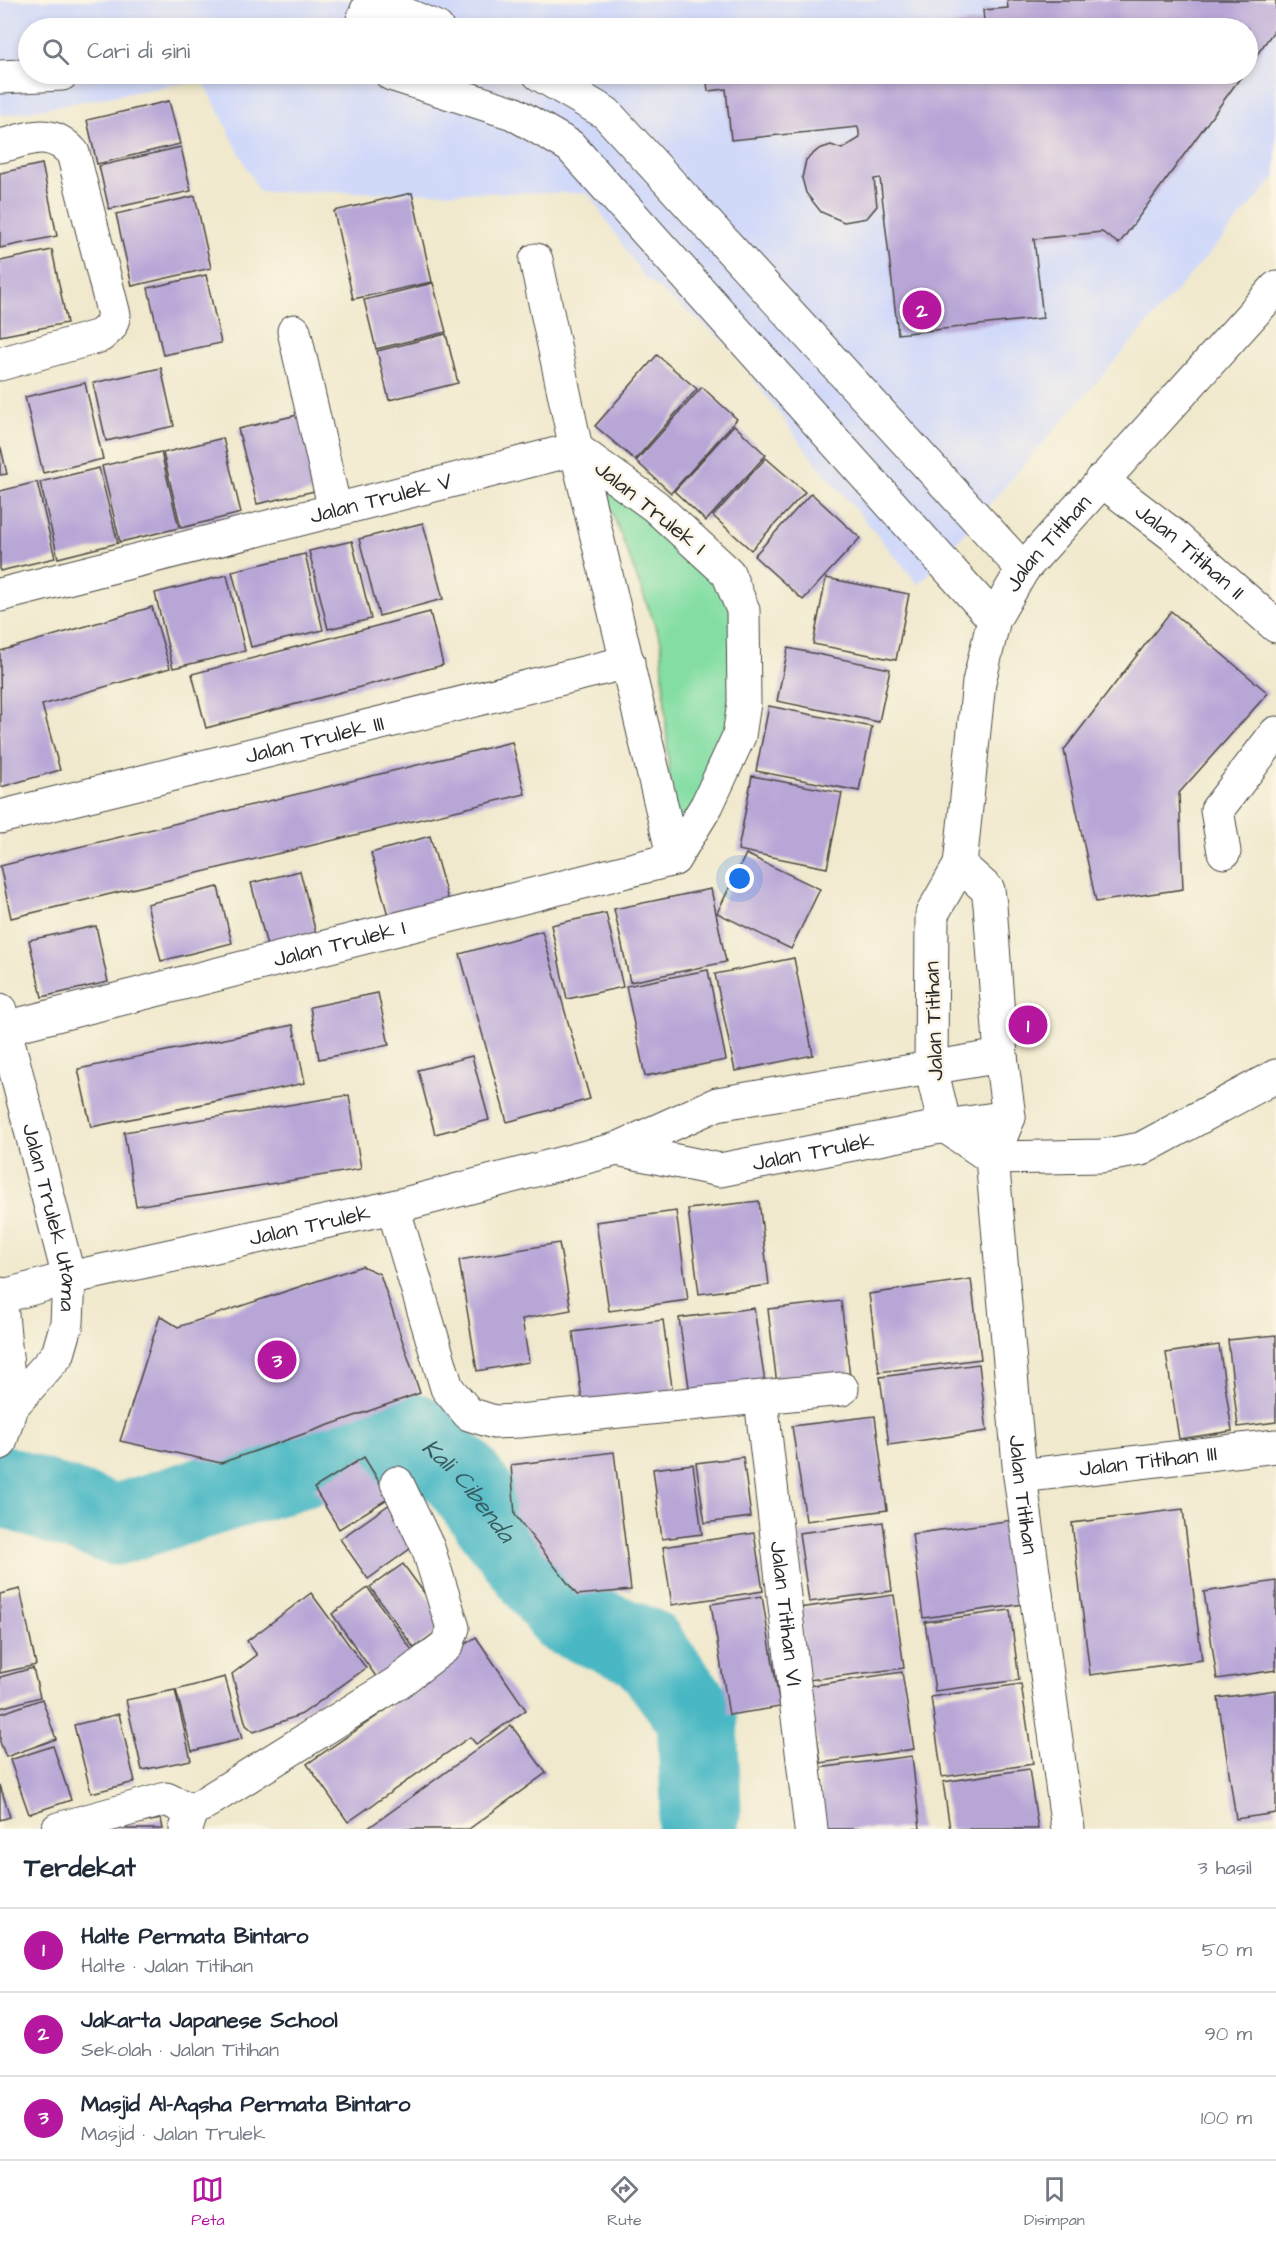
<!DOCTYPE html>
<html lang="id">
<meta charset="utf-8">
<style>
:root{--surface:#fff;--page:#f2f2f3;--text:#1f2937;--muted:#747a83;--line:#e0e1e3;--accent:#b5179e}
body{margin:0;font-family:"Architects Daughter",sans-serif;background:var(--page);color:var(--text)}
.you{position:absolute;left:740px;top:879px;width:21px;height:21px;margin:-15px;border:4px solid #fff;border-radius:50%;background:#1a73e8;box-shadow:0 0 0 9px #1a73e833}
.badge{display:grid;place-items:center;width:39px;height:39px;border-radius:50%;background:var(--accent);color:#fff;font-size:20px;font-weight:700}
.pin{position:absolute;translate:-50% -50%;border:3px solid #fff;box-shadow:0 2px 6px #0006}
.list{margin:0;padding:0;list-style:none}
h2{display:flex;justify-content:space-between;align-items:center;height:78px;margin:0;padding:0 24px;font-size:26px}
h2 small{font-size:20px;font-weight:400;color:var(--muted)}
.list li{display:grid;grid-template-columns:39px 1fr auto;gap:18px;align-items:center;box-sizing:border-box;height:84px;padding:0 24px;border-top:2px solid var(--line)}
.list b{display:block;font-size:22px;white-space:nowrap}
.list p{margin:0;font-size:20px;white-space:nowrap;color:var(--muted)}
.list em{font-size:20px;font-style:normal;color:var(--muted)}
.icon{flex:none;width:33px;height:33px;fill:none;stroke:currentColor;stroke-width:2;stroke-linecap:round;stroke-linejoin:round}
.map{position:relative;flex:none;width:1276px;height:1829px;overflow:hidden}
.search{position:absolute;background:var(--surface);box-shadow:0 3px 9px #0003;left:18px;right:18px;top:18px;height:66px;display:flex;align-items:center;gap:15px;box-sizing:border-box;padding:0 21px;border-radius:33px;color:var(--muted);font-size:22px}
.sheet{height:330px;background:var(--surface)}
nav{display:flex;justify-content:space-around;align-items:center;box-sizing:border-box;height:84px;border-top:2px solid var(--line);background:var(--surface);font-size:16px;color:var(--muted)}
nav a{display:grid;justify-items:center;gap:3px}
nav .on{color:var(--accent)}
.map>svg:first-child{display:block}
.built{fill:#d1d9f9;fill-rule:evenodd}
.green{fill:#84dea4;stroke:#588468;stroke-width:1.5}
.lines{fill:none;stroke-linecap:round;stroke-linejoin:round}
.river{stroke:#4ab8c4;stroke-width:81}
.building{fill:#b8a6d7}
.minor-casing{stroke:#494843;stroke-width:35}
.minor{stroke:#fff;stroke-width:33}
.labels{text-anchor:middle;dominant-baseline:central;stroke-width:5;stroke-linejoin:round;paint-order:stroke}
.street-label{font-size:22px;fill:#2b2b2b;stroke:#fcf5e5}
.water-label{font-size:24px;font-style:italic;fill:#365c61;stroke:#fcf5e5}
</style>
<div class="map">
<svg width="1276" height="1829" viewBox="0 0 1276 1829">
<rect width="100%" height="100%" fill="#fcf5e5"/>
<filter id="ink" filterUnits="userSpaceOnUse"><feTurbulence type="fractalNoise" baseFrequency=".0167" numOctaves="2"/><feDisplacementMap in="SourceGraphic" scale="12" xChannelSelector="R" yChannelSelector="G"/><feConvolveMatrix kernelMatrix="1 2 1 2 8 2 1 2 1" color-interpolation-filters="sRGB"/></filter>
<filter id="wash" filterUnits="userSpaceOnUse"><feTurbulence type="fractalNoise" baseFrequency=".008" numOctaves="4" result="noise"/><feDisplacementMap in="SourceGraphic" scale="24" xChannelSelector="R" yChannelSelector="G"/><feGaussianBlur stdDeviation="1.35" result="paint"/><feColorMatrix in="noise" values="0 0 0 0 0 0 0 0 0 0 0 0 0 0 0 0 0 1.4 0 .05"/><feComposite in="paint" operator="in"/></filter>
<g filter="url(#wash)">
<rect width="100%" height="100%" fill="#f0e9cd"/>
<path class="built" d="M0,0h1276v177l-357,408 -111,-132 -81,-110 -83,-66 -56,-84 -329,-1 -56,-112 -203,36zM28,28h1220v46h-1220z"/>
<path class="green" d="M590,454l141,126 1,163 -58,116 -13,-218z"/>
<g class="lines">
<path class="river" id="s1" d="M0,1485l115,40 298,-92 46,41 108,142 78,32 52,69 4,90 -4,22"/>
</g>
<g id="blocks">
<g class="building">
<path d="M1007,0h269v28l-28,39v-39h-319l55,-7 -1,-11 25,-2z"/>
<path d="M706,74h537l-124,170 -17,-12 -68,7 9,79 -145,16 -18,-156 -6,1 3,27 -10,12 -23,4 -23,-10 -15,-19 -4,-15 4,-18 13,-11 12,-4 11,4 18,-11 -2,-11 -127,13 -5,-51 -18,2z"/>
<path d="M169,101l11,43 -83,20 -10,-44z"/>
<path d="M181,147l10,44 -82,18 -10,-43z"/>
<path d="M42,164l15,72 -57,12v-75z"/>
<path d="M412,193l20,89 -79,17 -19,-88z"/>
<path d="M195,196l16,72 -79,18 -16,-72z"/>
<path d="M52,250l15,73 -67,13v-75z"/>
<path d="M206,275l15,68 -58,12 -15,-67z"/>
<path d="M433,283l13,49 -70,17 -12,-49z"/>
<path d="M446,334l12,49 -69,17 -12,-49z"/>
<path d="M657,355l40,34 -62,71 -40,-34z"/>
<path d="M161,368l13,58 -68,15 -13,-58z"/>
<path d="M85,383l18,76 -60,14 -18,-76z"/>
<path d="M702,387l35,32 -66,74 -35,-32z"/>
<path d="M310,412l18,76 -71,16 -19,-75z"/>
<path d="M734,425l32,30 -60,66 -32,-30z"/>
<path d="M223,438l18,75 -60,15 -18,-75z"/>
<path d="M1,448l6,26 -7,1v-26z"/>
<path d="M161,452l18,76 -59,14 -18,-76z"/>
<path d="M766,458l39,34 -54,58 -38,-34z"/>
<path d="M99,468l19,75 -60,15 -18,-76z"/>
<path d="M37,482l18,76 -55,13v-80z"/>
<path d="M811,493l49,45 -57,62 -49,-44z"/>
<path d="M423,523l20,76 -64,17 -20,-77z"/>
<path d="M352,541l19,78 -43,10 -19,-78z"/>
<path d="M305,554l18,76 -72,17 -19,-76z"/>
<path d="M227,575l18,76 -72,17 -18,-75z"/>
<path d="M826,578l83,16 -13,66 -83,-16z"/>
<path d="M152,607l18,61 -128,37 18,65 -59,17 -1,-136z"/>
<path d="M1171,611l97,82 -89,100 4,96 -87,13 -32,-152z"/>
<path d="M430,612l13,53 -237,63 -14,-54z"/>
<path d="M788,648l102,21 -11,53 -102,-21z"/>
<path d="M769,706l103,21 -13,64 -103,-20z"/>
<path d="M512,742l13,52 -514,124 -11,-52z"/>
<path d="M752,776l90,17 -15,75 -89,-18z"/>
<path d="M430,836l20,70 -60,17 -19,-70z"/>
<path d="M746,854l74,35 -29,60 -74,-36z"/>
<path d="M300,871l17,66 -49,13 -17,-67z"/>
<path d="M218,887l14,56 -71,18 -14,-57z"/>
<path d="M711,889l15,73 -96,20 -16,-73z"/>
<path d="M606,913l17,74 -56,12 -16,-74z"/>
<path d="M96,926l12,56 -66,15 -13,-57z"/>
<path d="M542,931l48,168 -83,23 -47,-168z"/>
<path d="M794,958l19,97 -78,16 -20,-97z"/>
<path d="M708,970l18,90 -81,16 -19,-90z"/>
<path d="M378,993l11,52 -70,14 -9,-52z"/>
<path d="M293,1025l12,58 -214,44 -13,-58z"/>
<path d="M472,1056l17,64 -54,14 -17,-64z"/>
<path d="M349,1095l12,74 -225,37 -12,-74z"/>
<path d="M759,1201l10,84 -70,9 -11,-85z"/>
<path d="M676,1211l12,89 -79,11 -13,-89z"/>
<path d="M559,1243l12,67 -49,9 7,43 -52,9 -18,-111z"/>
<path d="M362,1266l18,8 40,119 -199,70 -101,-22 40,-125 18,11z"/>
<path d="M971,1279l10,80 -102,13 -10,-78z"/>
<path d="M841,1301l9,76 -73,8 -9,-76z"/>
<path d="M754,1308l11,75 -75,11 -11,-76z"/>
<path d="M663,1320l10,75 -90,12 -10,-75z"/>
<path d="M1276,1335v87l-38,5 -10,-87z"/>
<path d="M1219,1345l13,86 -53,8 -13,-86z"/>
<path d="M979,1364l8,67 -98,14 -9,-68z"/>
<path d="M875,1416l12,94 -81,11 -14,-95z"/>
<path d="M614,1452l17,138 -54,5 -62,-80 -4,-50z"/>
<path d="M364,1457l25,41 -50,31 -25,-41z"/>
<path d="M743,1457l8,60 -46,6 -9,-60z"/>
<path d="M693,1464l9,70 -40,5 -9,-70z"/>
<path d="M390,1504l28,39 -50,36 -28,-40z"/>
<path d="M1183,1509l19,151 -112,15 -18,-152z"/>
<path d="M1013,1520l11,84 -101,14 -11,-84z"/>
<path d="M883,1522l9,69 -83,11 -10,-69z"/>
<path d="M754,1533l9,58 -91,14 -9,-58z"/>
<path d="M403,1564l44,60 -33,24 -44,-61z"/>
<path d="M1276,1581v89l-59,9 -13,-87z"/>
<path d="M368,1588l46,65 -37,25 -45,-64z"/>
<path d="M20,1589l16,76 -36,8v-79z"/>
<path d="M311,1593l55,75 -64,46 -48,18 -8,-7 -14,-51 25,-19 -10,-14z"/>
<path d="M894,1595l10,73 -95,12 -10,-72z"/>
<path d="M762,1596l18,111 -51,8 -18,-111z"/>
<path d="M1010,1610l9,70 -84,11 -10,-69z"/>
<path d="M476,1637l50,73 -50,34 -6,-7 -122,85 -41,-58 83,-57 -5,-8z"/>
<path d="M33,1668l7,29 -40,11v-31z"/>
<path d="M902,1672l12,77 -93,14 -12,-77z"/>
<path d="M225,1677l17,62 -50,12 -16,-61z"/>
<path d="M1021,1684l12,80 -91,13 -11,-80z"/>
<path d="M175,1690l16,70 -49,10 -16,-70z"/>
<path d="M1276,1690v123l-40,6 -18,-121z"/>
<path d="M42,1699l14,40 -50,18 -6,-15v-28z"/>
<path d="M119,1714l16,68 -44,11 -17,-68z"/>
<path d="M511,1725l35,48 -77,56h-102z"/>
<path d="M53,1746l18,54 -42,14 -19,-54z"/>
<path d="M912,1756l8,73h-95l-7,-61z"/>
<path d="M1029,1769l9,60h-88l-7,-47z"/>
<path d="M0,1785l10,32 -10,3z"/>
<path d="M161,1819l2,10h-48v-1z"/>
</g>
</g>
</g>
<g filter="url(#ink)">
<use href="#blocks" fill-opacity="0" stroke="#494843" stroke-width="1.5"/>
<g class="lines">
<defs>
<g id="minor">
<path d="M372,0l65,28"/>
<path d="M360,28l11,-28"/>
<path d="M391,74l122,39 57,33 424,473"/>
<path d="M539,74l67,39 417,456"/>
<path d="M0,77l62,-3"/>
<path d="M0,146c30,-7 50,-19 73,7l41,162 -4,12 -10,9 -100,28"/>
<path d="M536,260l40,189 98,410"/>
<path d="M294,331l41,179"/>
<path id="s2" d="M1101,480l72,55 103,91"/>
<path id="s3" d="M0,595l576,-146"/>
<path id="s4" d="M0,817l628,-155"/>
<path d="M1224,852l-7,-42 59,-77"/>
<path id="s5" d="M960,865l28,25 2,15 11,151 8,61 -17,41 28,318 48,353"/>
<path id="s6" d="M0,1010l69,268 -2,45 -9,31 -47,53"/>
<path id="s7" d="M5,1028l669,-169 33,-54 32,-69 5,-33 -1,-93 -15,-37 -73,-67 -79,-57"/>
<path id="s8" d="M617,1149l103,21 225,-44 64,-9"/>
<path id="s9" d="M992,1158l-47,-32 -14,-58 1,-154 28,-49 19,-183 15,-63 29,-50 253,-281"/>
<path d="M992,1158l109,-2 40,-7 135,-73"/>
<path d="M393,1207l54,181 22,26 25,8 25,-1 323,-32"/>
<path d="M0,1294l11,113 -11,36"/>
<path id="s10" d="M0,1297l69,-19 324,-71 224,-58 100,-45 284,-48"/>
<path id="s11" d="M761,1399l50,430"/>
<path id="s12" d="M1020,1476l256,-30"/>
<path d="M58,1829l108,-30 26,12"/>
<path d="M186,1829l6,-18 205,-128 50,-38 6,-17 -25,-80 -31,-65"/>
</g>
</defs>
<use href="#minor" class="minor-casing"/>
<use href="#minor" class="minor"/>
</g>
</g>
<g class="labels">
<g class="street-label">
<text stroke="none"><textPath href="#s3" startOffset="393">Jalan Trulek V</textPath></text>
<text transform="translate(650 508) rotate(39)">Jalan Trulek I</text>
<text stroke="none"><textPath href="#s9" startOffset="669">Jalan Titihan</textPath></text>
<text stroke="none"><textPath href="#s2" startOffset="114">Jalan Titihan II</textPath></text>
<text stroke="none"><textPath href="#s4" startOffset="324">Jalan Trulek III</textPath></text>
<text stroke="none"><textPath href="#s7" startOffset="345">Jalan Trulek I</textPath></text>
<text transform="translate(934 1021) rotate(-92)">Jalan Titihan</text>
<text stroke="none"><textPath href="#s8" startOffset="200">Jalan Trulek</textPath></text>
<text stroke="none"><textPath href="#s6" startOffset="214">Jalan Trulek Utama</textPath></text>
<text stroke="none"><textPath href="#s10" startOffset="318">Jalan Trulek</textPath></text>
<text stroke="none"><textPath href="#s12" startOffset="129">Jalan Titihan III</textPath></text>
<text stroke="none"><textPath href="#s5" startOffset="648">Jalan Titihan</textPath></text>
<text stroke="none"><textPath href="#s11" startOffset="216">Jalan Titihan VI</textPath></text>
</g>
<g class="water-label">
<text stroke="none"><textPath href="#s1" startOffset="514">Kali Cibenda</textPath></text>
</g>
</g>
</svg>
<div class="you"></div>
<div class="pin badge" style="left:1028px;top:1025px">1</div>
<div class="pin badge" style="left:922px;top:310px">2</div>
<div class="pin badge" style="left:277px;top:1360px">3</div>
<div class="search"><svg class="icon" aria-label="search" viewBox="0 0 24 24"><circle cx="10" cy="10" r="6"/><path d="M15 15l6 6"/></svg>Cari di sini</div>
</div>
<section class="sheet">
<h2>Terdekat<small>3 hasil</small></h2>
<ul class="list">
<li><span class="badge">1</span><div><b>Halte Permata Bintaro</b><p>Halte · Jalan Titihan</p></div><em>50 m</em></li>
<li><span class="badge">2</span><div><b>Jakarta Japanese School</b><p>Sekolah · Jalan Titihan</p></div><em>90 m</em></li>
<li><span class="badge">3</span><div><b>Masjid Al-Aqsha Permata Bintaro</b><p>Masjid · Jalan Trulek</p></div><em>100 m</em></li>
</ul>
</section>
<nav>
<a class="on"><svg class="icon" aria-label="map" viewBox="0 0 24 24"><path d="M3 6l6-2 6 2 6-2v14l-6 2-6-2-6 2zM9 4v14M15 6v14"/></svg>Peta</a>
<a><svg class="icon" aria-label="directions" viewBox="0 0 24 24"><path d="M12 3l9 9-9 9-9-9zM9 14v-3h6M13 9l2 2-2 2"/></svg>Rute</a>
<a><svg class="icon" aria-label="saved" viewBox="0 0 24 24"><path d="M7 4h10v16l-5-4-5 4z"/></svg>Disimpan</a>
</nav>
